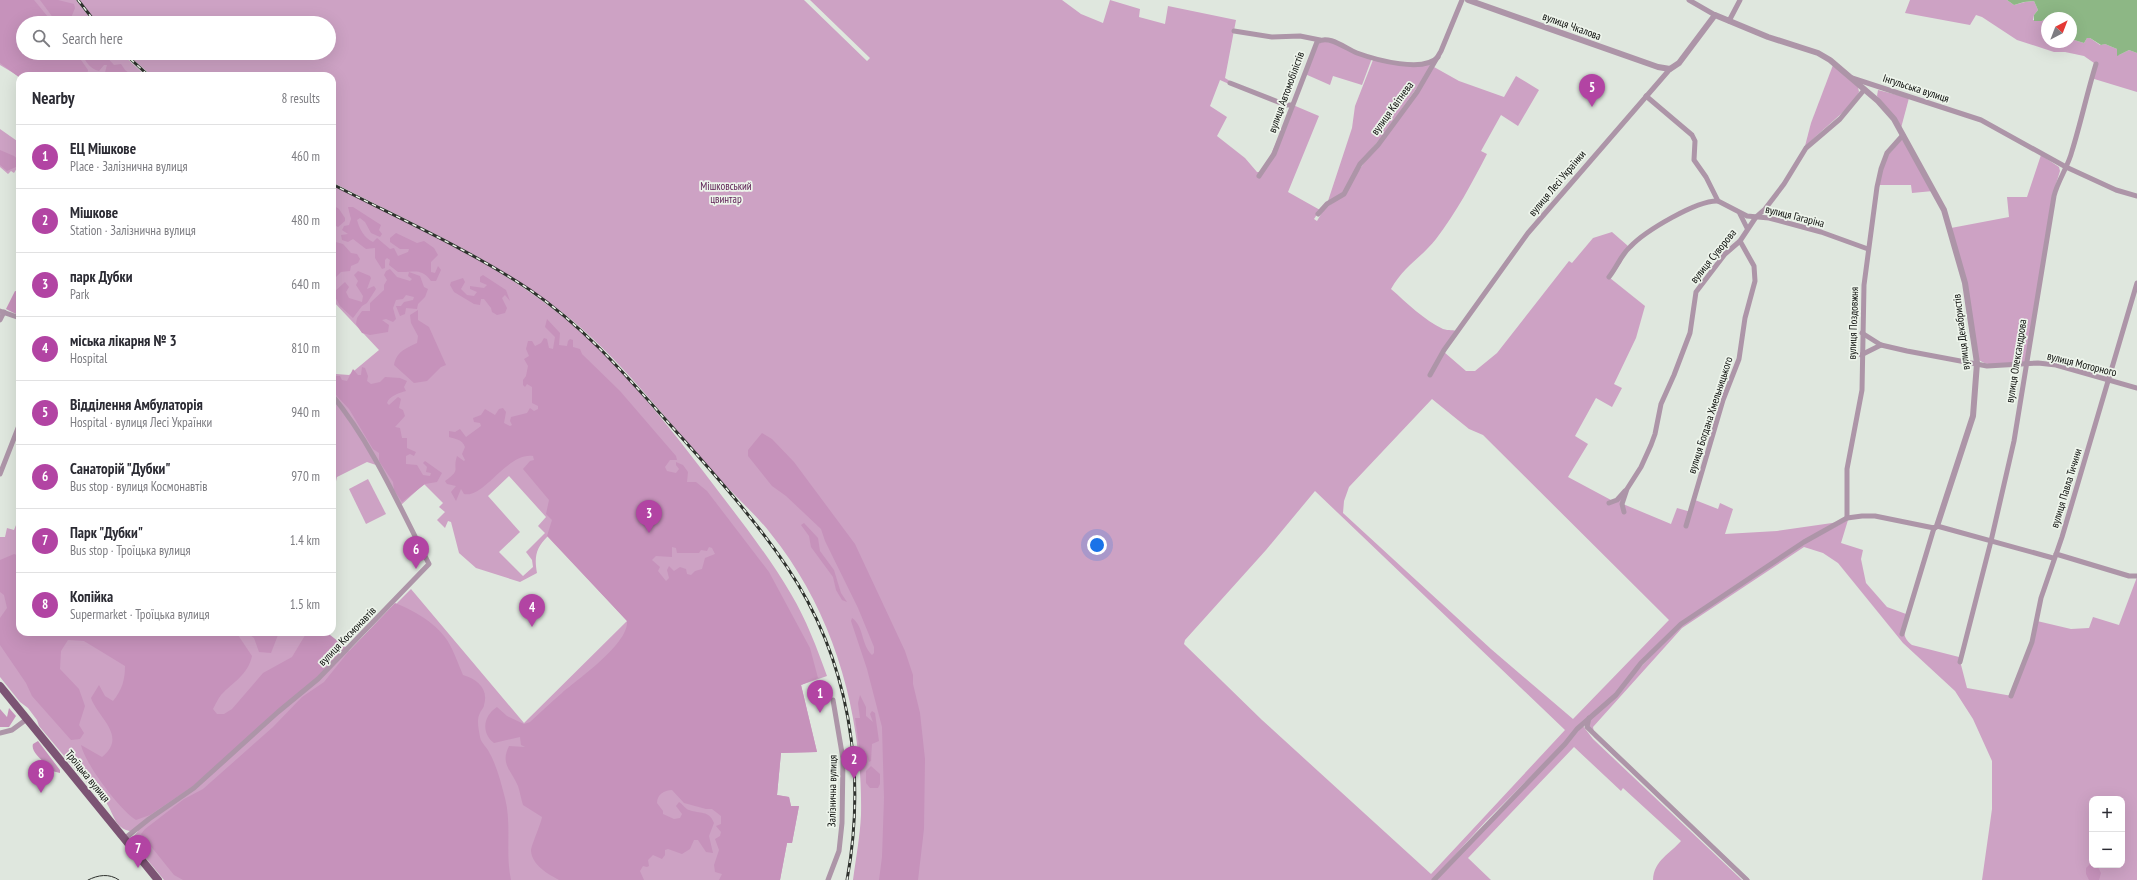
<!DOCTYPE html>
<meta charset="utf-8">
<style>
:root{--surface:#fff;--page:#f2f2f3;--text:#2b2b33;--muted:#7c7c81;--line:#e1e1e2;--accent:#b244a3}
body{margin:0;font-family:"PT Sans Narrow",sans-serif;background:var(--page);color:var(--text)}
.controls{position:absolute;right:12px;bottom:12px;display:grid;overflow:hidden;border-radius:8px;box-shadow:0 4px 16px #0002}
.controls button{width:36px;height:36px;display:grid;place-items:center;padding:0;border:0;border-bottom:1px solid var(--line);background:var(--surface);color:var(--text);font:20px sans-serif}
.compass{position:absolute;left:2041px;top:12px;width:36px;height:36px;border-radius:50%;background:var(--surface);box-shadow:0 4px 16px #0002;rotate:42deg}
.you{position:absolute;left:1097px;top:545px;width:14px;height:14px;margin:-10px;border:3px solid #fff;border-radius:50%;background:#1a73e8;box-shadow:0 0 0 6px #1a73e833}
.badge{display:grid;place-items:center;width:26px;height:26px;border-radius:50%;background:var(--accent);color:#fff;font-size:13px;font-weight:700}
.pin{position:absolute;translate:-50% -33px;filter:drop-shadow(0 1px 2px #0008)}
.pin::after{content:'';position:absolute;top:21px;width:14px;height:12px;background:inherit;clip-path:polygon(0 0,100% 0,50% 100%)}
.list{margin:0;padding:0;list-style:none}
h2{display:flex;justify-content:space-between;align-items:center;height:52px;margin:0;padding:0 16px;font-size:17px}
h2 small{font-size:13px;font-weight:400;color:var(--muted)}
.list li{display:grid;grid-template-columns:26px 1fr auto;gap:12px;align-items:center;box-sizing:border-box;height:64px;padding:0 16px;border-top:1px solid var(--line)}
.list b{display:block;font-size:15px;white-space:nowrap}
.list p{margin:0;font-size:13px;white-space:nowrap;color:var(--muted)}
.list em{font-size:13px;font-style:normal;color:var(--muted)}
.icon{flex:none;width:22px;height:22px;fill:none;stroke:currentColor;stroke-width:2;stroke-linecap:round;stroke-linejoin:round}
.map{position:relative;flex:none;width:2137px;height:880px;overflow:hidden}
.search{position:absolute;background:var(--surface);box-shadow:0 4px 16px #0002;left:16px;top:16px;width:320px;height:44px;display:flex;align-items:center;gap:10px;box-sizing:border-box;padding:0 14px;border-radius:22px;color:var(--muted);font-size:15px}
.panel{position:absolute;background:var(--surface);box-shadow:0 4px 16px #0002;left:16px;top:72px;width:320px;height:564px;border-radius:12px}
.map>svg:first-child{display:block}
.green{fill:#cda2c4;fill-rule:evenodd}
.forest{fill:#c692bb;fill-rule:evenodd}
.water{fill:#8db785}
.lines{fill:none;stroke-linecap:round;stroke-linejoin:round}
.minor{stroke:#ad95a8;stroke-width:5}
.tertiary{stroke:#ad95a8;stroke-width:6}
.primary{stroke:#7c5474;stroke-width:8}
.tram{stroke:#2e312d;stroke-width:1}
.rail-casing{stroke:#2e312d;stroke-width:3}
.rail{stroke:#edf4eb;stroke-width:1.5;stroke-dasharray:4.5;stroke-linecap:butt}
.labels{text-anchor:middle;dominant-baseline:central;stroke-width:3.5;stroke-linejoin:round;paint-order:stroke}
.street-label{font-size:11px;fill:#0a0c09;stroke:#edf4eb}
.park-label{font-size:11px;fill:#5b1d52;stroke:#edf4eb}
</style>
<div class="map">
<svg width="2137" height="880" viewBox="0 0 2137 880">
<rect width="100%" height="100%" fill="#dfe7de"/>
<g class="green">
<path d="M0,0h76l18,23h-71v30h98l25,23 -126,1 -20,-12z"/>
<path d="M79,0h725l63,61 3,-3 -60,-58h252l19,14 22,9 7,-23 30,9 -1,8 26,7 3,-18 68,14 -11,58 5,3 -1,3 -9,-4 -10,26 17,11 -10,19 28,22 12,14h6l30,-67 26,11 -31,76 32,18 -6,9 3,2 7,-12 13,-9 97,-133 25,14 45,16 12,-21 23,14 -21,36 -17,-11 -20,36 6,3c-15,29 -31,59 -51,85 -15,19 -32,27 -45,50 16,14 33,31 52,40 6,2 10,0 15,3l-14,20 22,19h9l22,-18 72,-92 3,2 21,-25 19,-6 16,14 -7,17 -11,15 35,28 -9,32 -22,46 8,4 -10,19 -16,-9 -21,38 13,8 -20,33 43,23 5,-1 10,-11 -3,16 48,20 6,-16 14,4 4,-12 23,9 2,-6 13,6 -8,25 52,-3 62,-9 -159,101 -53,58 -141,140 -54,59h-579c3,-22 7,-44 8,-65 2,-100 -27,-203 -90,-281 -13,-17 -28,-30 -42,-45 -15,-14 -27,-31 -41,-46 -43,-49 -84,-101 -138,-140 -66,-49 -145,-83 -218,-121v-106h-180l-26,-23h203v-30h-232zM1432,399l37,30 14,6 186,185 -96,99 -82,-70 -148,-136 1,-12 5,-14zM1315,491l250,239 -134,144 -169,-154 -78,-76 1,-4 81,-90z"/>
<path d="M1910,0h97l7,5 11,-3 9,-1 4,9 -4,5 -1,5 9,1 5,-3v24h24v-3l13,4 3,-5h3l10,7 5,-1 12,5 2,6 10,-5 8,3v39l-46,-14 3,-15 -10,-7 -19,-4h-11l-37,-12 -35,-23 -6,-2 -6,10 -65,-12z"/>
<path d="M1323,41l22,5 27,12 -10,27 -29,-9 -3,9 -25,-11 10,-28z"/>
<path d="M1373,60l48,6 10,-2 -3,8 -44,62 -20,24 -21,35 -15,8 24,-73 3,-22z"/>
<path d="M1833,65l25,22 1,5 -8,13 -46,41 6,-23z"/>
<path d="M1878,90l31,8 -8,30 -24,-32z"/>
<path d="M0,129l20,14v27l-3,-2 -3,5 -3,-2 -3,3 -8,-7z"/>
<path d="M1902,139l31,52 -21,2 -1,-8h-32l6,-26z"/>
<path d="M2041,155l18,12 1,4 -4,13 -31,178c-14,1 -34,7 -46,-2l-28,-132 58,-11 -2,-20h20z"/>
<path d="M332,185c73,38 151,71 217,121 60,45 108,105 154,165 30,40 62,79 88,123 15,25 26,54 36,82l-26,9 16,67 -36,1 -4,42 12,2 2,9h8l-7,37h-5l-7,37h-616l-29,-35 -2,-8 5,-6c-30,3 -21,-28 -42,-37l-57,-68 -2,-6 -9,-12 -8,-6 -20,-25v-140h5l2,-9 7,2 6,-15v117h306l23,19 62,-62 113,134 103,-102 -79,-85c-12,12 -14,20 -11,37l-17,9 -44,-14 -17,-15 -8,-31 -3,-1 -3,7 -8,-8 8,-8 -6,-5 4,-4 -19,-19 -23,21 -69,-112v-15l4,-4 13,1 30,-25 -47,-50zM509,476l37,41 -8,9 7,7 -19,19 6,8 1,7 -10,9 -24,-24 21,-20 -32,-36z"/>
<path d="M332,397l27,38 17,30 -9,-3 -30,15 -5,22z"/>
<path d="M368,479l18,35 -20,10 -17,-35z"/>
<path d="M1848,520l-7,23 22,7 -2,9 5,24 21,24 19,7c-1,12 -6,23 6,31l47,12 8,31 45,8 25,-75 34,8 18,-1 4,-11 26,8 18,-48v303h-155l10,-71v-48l-19,-42 -18,-28 -52,-48 -65,-80 -15,-10 -19,-6 -122,81 -89,99 1,6 156,147h-5l-151,-143 -6,-10 1,-6 90,-94 126,-84zM2092,799h30v66h-30z"/>
<path d="M1583,726l10,13 149,141h-89c1,-20 17,-26 28,-39l-58,-53 -2,3 -47,-44 -106,111 23,22h-55z"/>
</g>
<g class="forest">
<path d="M0,0h34l19,23h-30v30h53l12,17 -1,6h-67v2l-20,-15z"/>
<path d="M40,0h18l16,4 1,4 -6,15h-12z"/>
<path d="M82,53h21l11,12 7,-1 4,6 8,6h-29l3,-11h-3l-5,6c-9,-2 -14,-10 -17,-18z"/>
<path d="M0,150l14,6 6,5v7l-4,-1 -9,4 -7,-6z"/>
<path d="M332,198l1,7 6,4 6,9v3l-7,6 -4,-2 -2,3z"/>
<path d="M348,207h5l28,18 -2,5 3,4 -2,3 -9,-4 -6,-11 -5,-4 -3,2c2,8 7,18 16,22l4,-4 13,11 4,-1 4,8 10,-4 1,-3h-9l-10,-7v-4l6,-5 21,10 7,-2 10,7 4,7 -7,7v10l4,1 3,-7 3,4 -5,11h-5c-10,-14 -18,-8 -33,-9l-9,-7 1,-5 -3,-2 -2,2v8l-3,1 -7,-11v-10l-9,1 -13,-10 -5,3 -6,-2 -1,-5 7,-1 -6,-4 2,-4 5,-1 2,-6z"/>
<path d="M332,241l11,3 8,9 6,1 3,5 -2,4 -7,3 -1,5 -9,1 -9,9v-26l4,-3 -4,-5z"/>
<path d="M390,269l7,8 13,4 2,-2 -4,-3 1,-4 11,4 4,11 4,2 -3,8 -7,7 -1,5 -11,-1 -1,6 -5,2 -4,-10h5l3,-4 9,-2 1,-3 -8,-2 -3,4 -7,1 -3,8 3,11 -3,3 -7,-3 -4,1 7,5 -1,7 -18,3 -8,-2 -6,-9 1,-6 5,-7h8v-8l14,-13v-5l3,-5 -3,-5 2,-4z"/>
<path d="M358,271l12,5 1,2 -4,11 7,-3 2,3 -9,14 -5,3 -9,12 -13,-12 -7,-13 12,-11 4,5 -3,5 3,6 13,4 1,-6 -7,-11 2,-4 -4,-6z"/>
<path d="M483,275l23,15 4,11 -5,-6 -3,3 5,10 -2,5 -8,2 -5,-3 -1,-4 -7,-9h-3l-1,6 -6,-1 -20,-12 -4,-7 1,-3 12,-4 2,4 -4,7 6,6 7,1 3,-4 -7,-3v-3l14,2 3,-3 -7,-3v-5z"/>
<path d="M15,291l5,1v24l-14,-7z"/>
<path d="M418,310v10l11,7 17,38 -5,2 -14,14 -13,2 -20,-18c3,-14 11,-16 23,-22l1,-7 -7,-13 -1,-8z"/>
<path d="M547,319l13,14 -1,12 8,1 1,-5 2,-2 3,1v7l7,2 2,5 38,37 56,65 1,4h-7l-5,7 2,4 9,2 3,-4 -3,-4v-3l7,3 5,7 -1,10h9l11,9 62,81 41,76 8,30 -17,7 16,67 -36,1 -4,42 12,2 2,9h8l-7,37h-5l-7,37h-61l3,-6 -7,-2 -1,-7 5,-15 -4,-11 5,-3 1,-4 -5,-6 5,-2v-8l-9,-7h-6l-22,-6 -12,-13c-8,0 -15,5 -15,13l6,8v3l11,5 6,-1 2,-4 -6,-8 3,-4c4,2 6,7 10,8 11,4 20,0 25,13l-5,13 4,17 -7,-1 -8,-12h-4l-4,9 -8,5 -14,-5 -3,1v5l-3,4 -9,-4 -5,5 1,6 -2,1 -4,-1 -3,5 4,9h-85c-11,-6 -27,-15 -28,-29 0,-5 10,-27 11,-34l-19,-12c-2,-6 -3,-13 -5,-19 -7,-16 -18,-22 -9,-40l16,1 -4,-2 -1,-8 -26,6c-13,-10 -11,-27 3,-36l10,9 17,8 6,-2c11,-10 21,-20 32,-29 16,-14 67,-49 65,-72l-80,-85 5,-16 -6,-6 3,-14 -26,-31 7,-8 4,-1 -1,-4c-26,-4 -49,43 -69,38l-3,-5 -5,12 -5,-9 5,-6 -9,-2 -2,-3c17,-12 7,-10 12,-25l7,5 1,-1 -3,-6 3,-7c-3,-8 -10,-8 -16,-10v-6l6,1 5,-3 6,8 15,-11 -1,-3 -6,-1 -1,-4 8,-3 4,-6 10,6 4,-6 4,-1 3,4 -2,11 6,3 2,-1 -2,-4 1,-4 16,-4 3,-5 4,3 4,-2v-3l-6,-3v-16l-5,-3 -2,3 -2,-2v-5l3,-4 2,-10 -4,-7 5,-3 -3,-7 2,-8h4l3,5 6,-3 3,-5 3,1 2,9 4,1 2,-12 -10,-10zM672,547l4,1 1,5h22l2,-3 6,1 2,-4 3,1 3,6 -10,4 -3,11 -7,2 -4,4 -4,-1 -1,-5 -6,-2 -6,4 -5,-5 -2,4 2,8 -3,3 -8,-10 2,-4 -8,-7 4,-4 16,1z"/>
<path d="M362,367l3,1 3,8 -1,5 4,3 9,-2 5,-5 15,1 7,3 -3,6 2,4c-7,2 -17,5 -19,12l2,2 9,-8 3,2 -2,9 4,2 2,6 -10,11 5,1 2,10h5v10l9,4 -2,4 -4,-2 -4,2v8l11,1 6,10 7,1 1,-3 -5,-1 1,-5 -4,-4 2,-2 17,12 -5,9 -12,2 -23,18 -8,-12 -1,-8 -14,-21v-8l-6,-4 -24,-40 -14,-15 -3,-13 4,-5h4l2,4 5,1 6,-12 5,6h3z"/>
<path d="M762,433l10,6 22,23 61,82 50,107 8,24v9l7,29 5,46 -1,70 -6,51h-39l3,-23 2,-59 -2,-71 -15,-58 -16,-48 1,-3c12,8 9,27 20,37l2,-2v-6l-16,-39 -33,-67 -4,-12 -35,-33 -14,-10 -24,-30v-6z"/>
<path d="M804,523l14,15 2,13 14,19 7,23 6,9 -5,-2 -6,-10 -3,-13 -22,-30 -2,-11 -8,-11z"/>
<path d="M14,554l6,2v76h216l16,24c-4,19 -19,26 -31,39 -3,4 -6,10 -8,14l4,5h7l8,-5 31,-36 29,-16 15,-25h19l21,16 -17,18 -137,120 -43,29 -14,5c-16,-10 -51,-56 -55,-75l21,12c26,-21 -4,-39 -11,-59l8,-13 6,11 8,5c9,-11 12,-21 12,-35l-41,-25 -16,-1 -7,11 -1,18 19,20 6,17 -6,19 5,8 -4,6 -9,1 -39,-44 -6,-13 -26,-38v-27l7,-10 -3,-13 -4,-3v-32z"/>
<path d="M395,603c22,9 47,23 57,46 4,8 7,17 11,26 14,4 26,14 21,30 0,3 -3,5 -4,8 -4,7 -1,17 0,24 1,6 7,10 9,15 8,14 12,31 16,46 7,27 0,55 6,82h-328l-9,-5 -33,-41 4,-5 39,-30 19,-10 70,-62 29,-30 22,-15 25,-31z"/>
<path d="M246,632h40l-8,3 -7,18 -12,-1 -5,-14z"/>
<path d="M860,695l6,12v9l7,6 -3,-8 2,-3 3,2 4,28 -7,3 -1,17 -2,1 -4,-11 -2,8 -2,1 -6,-42h5l-2,-15z"/>
<path d="M9,708l7,8 -7,11h-9v-18l7,8z"/>
<path d="M38,741l22,29v3l-8,-2c-5,-8 -22,-18 -19,-27z"/>
<path d="M871,766l9,8v10l-2,4h-8l-4,-5v-12z"/>
<path d="M2092,862v3h5l4,8 -2,7h-10l-3,-6v-6z"/>
</g>
<path class="water" d="M2007,0h130v53l-8,-3 -12,6v-7l-12,-5 -4,1 -11,-7h-3l-3,5 -13,-4v-21h-25l-4,3h-8v-6l4,-5 -4,-9 -10,1 -10,3z"/>
<g class="lines">
<g class="minor">
<path d="M1689,0l26,15"/>
<path d="M1729,21l11,-21"/>
<path d="M1234,31l38,6 28,-1 20,4"/>
<path d="M1852,78l129,42 85,47 50,23 21,6"/>
<path d="M1230,83l56,22h5"/>
<path d="M1646,96l46,39 3,6 -1,19 12,17 12,24 29,15 22,2 52,14 47,17"/>
<path d="M1259,176l15,-22 43,-112c12,-8 29,7 40,11 19,7 67,20 81,4"/>
<path d="M1318,214l9,-10 17,-10 16,-30 18,-19 39,-53 24,-41 21,-51"/>
<path d="M1740,214l7,14"/>
<path d="M1609,277c8,-10 12,-22 21,-30 15,-16 67,-47 88,-46"/>
<path d="M0,311l20,7"/>
<path d="M0,320l4,-8"/>
<path d="M1862,333l19,12 26,6 80,15 51,-3 18,2 81,23"/>
<path d="M1861,355l20,-10"/>
<path d="M1430,375l14,-25 84,-117 142,-164"/>
<path d="M0,474l20,-51"/>
<path d="M1609,503l8,-3 8,-9"/>
<path d="M1624,512l-2,-8 5,-15 14,-22 10,-22 4,-11 6,-30 13,-29 16,-42 6,-41 29,-38 15,-13 16,-24 9,-8 19,-25 22,-36 34,-29 24,-29"/>
<path d="M1847,518v-49l15,-79 2,-105 13,-98 4,-18 6,-16 16,-18"/>
<path d="M1686,526l37,-126 16,-41 6,-41 10,-37 -1,-15 -14,-25"/>
<path d="M1937,526l116,32"/>
<path d="M2056,554l73,22h8"/>
<path d="M1960,662l31,-121 23,-100 40,-245c4,-16 14,-29 18,-45 9,-29 15,-58 24,-87"/>
<path d="M2011,696l21,-54 9,-44 21,-61 75,-254"/>
<path d="M1589,718l-2,9 160,153"/>
<path d="M0,733l12,-3 15,-11"/>
<path d="M124,839l25,-20 45,-31 84,-76 40,-33 111,-115c-30,-58 -56,-119 -97,-169"/>
<path d="M828,880l11,-29 3,-28 1,-64 -10,-59"/>
<path d="M1434,880l131,-136 12,-15 39,-34 25,-32 40,-39 123,-82 43,-24 15,-2h13l59,12 -32,106"/>
</g>
<path class="tertiary" d="M1468,0l190,67 12,2 9,-6 36,-48 53,22 50,16 12,7 48,41 16,18 50,91 21,73 12,80 -4,53 -36,110 -3,2"/>
<path class="primary" d="M0,686l158,194"/>
<path class="tram" d="M88,880c10,-5 21,-7 31,0"/>
<defs>
<g id="rail">
<path d="M78,0l18,23"/>
<path d="M124,53l25,23"/>
<path d="M332,184c66,34 136,65 198,106 56,38 99,89 144,139 39,44 80,89 113,138 62,92 80,204 60,313"/>
</g>
</defs>
<use href="#rail" class="rail-casing"/>
<use href="#rail" class="rail"/>
</g>
<g class="labels">
<g class="street-label">
<text transform="translate(1572 26) rotate(20)">вулиця Чкалова</text>
<text transform="translate(1916 88) rotate(18)">Інгульська вулиця</text>
<text transform="translate(1286 92) rotate(-70)">вулиця Автомобілістів</text>
<text transform="translate(1392 108) rotate(-54)">вулиця Квітнева</text>
<text transform="translate(1557 183) rotate(-50)">вулиця Лесі Українки</text>
<text transform="translate(1795 216) rotate(14)">вулиця Гагаріна</text>
<text transform="translate(1713 256) rotate(-51)">вулиця Суворова</text>
<text transform="translate(1853 323) rotate(-88)">вулиця Поздовжня</text>
<text transform="translate(1961 332) rotate(-97)">вулиця Декабристів</text>
<text transform="translate(2016 361) rotate(-81)">вулиця Олександрова</text>
<text transform="translate(2082 364) rotate(14)">вулиця Моторного</text>
<text transform="translate(1710 415) rotate(-72)">вулиця Богдана Хмельницького</text>
<text transform="translate(2066 488) rotate(-73)">вулиця Павла Тичини</text>
<text transform="translate(347 636) rotate(-46)">вулиця Космонавтів</text>
<text transform="translate(88 776) rotate(51)">Троїцька вулиця</text>
<text transform="translate(832 791) rotate(-89)">Залізнична вулиця</text>
</g>
<g class="park-label">
<text x="726" y="186">Мішковський<tspan x="726" dy="13">цвинтар</tspan></text>
</g>
</g>
</svg>
<div class="controls">
<button>+</button>
<button>−</button>
</div>
<svg class="compass" viewBox="-18 -18 36 36"><path d="M0-13l5 13h-10z" fill="#e53935"/><path d="M0 13l5-13h-10z" fill="#7c7c81"/></svg>
<div class="you"></div>
<div class="pin badge" style="left:820px;top:713px">1</div>
<div class="pin badge" style="left:854px;top:779px">2</div>
<div class="pin badge" style="left:649px;top:533px">3</div>
<div class="pin badge" style="left:532px;top:627px">4</div>
<div class="pin badge" style="left:1592px;top:107px">5</div>
<div class="pin badge" style="left:416px;top:569px">6</div>
<div class="pin badge" style="left:138px;top:868px">7</div>
<div class="pin badge" style="left:41px;top:793px">8</div>
<div class="search"><svg class="icon" aria-label="search" viewBox="0 0 24 24"><circle cx="10" cy="10" r="6"/><path d="M15 15l6 6"/></svg>Search here</div>
<section class="panel">
<h2>Nearby<small>8 results</small></h2>
<ul class="list">
<li><span class="badge">1</span><div><b>ЕЦ Мішкове</b><p>Place · Залізнична вулиця</p></div><em>460 m</em></li>
<li><span class="badge">2</span><div><b>Мішкове</b><p>Station · Залізнична вулиця</p></div><em>480 m</em></li>
<li><span class="badge">3</span><div><b>парк Дубки</b><p>Park</p></div><em>640 m</em></li>
<li><span class="badge">4</span><div><b>міська лікарня № 3</b><p>Hospital</p></div><em>810 m</em></li>
<li><span class="badge">5</span><div><b>Відділення Амбулаторія</b><p>Hospital · вулиця Лесі Українки</p></div><em>940 m</em></li>
<li><span class="badge">6</span><div><b>Санаторій &quot;Дубки&quot;</b><p>Bus stop · вулиця Космонавтів</p></div><em>970 m</em></li>
<li><span class="badge">7</span><div><b>Парк &quot;Дубки&quot;</b><p>Bus stop · Троїцька вулиця</p></div><em>1.4 km</em></li>
<li><span class="badge">8</span><div><b>Копійка</b><p>Supermarket · Троїцька вулиця</p></div><em>1.5 km</em></li>
</ul>
</section>
</div>
